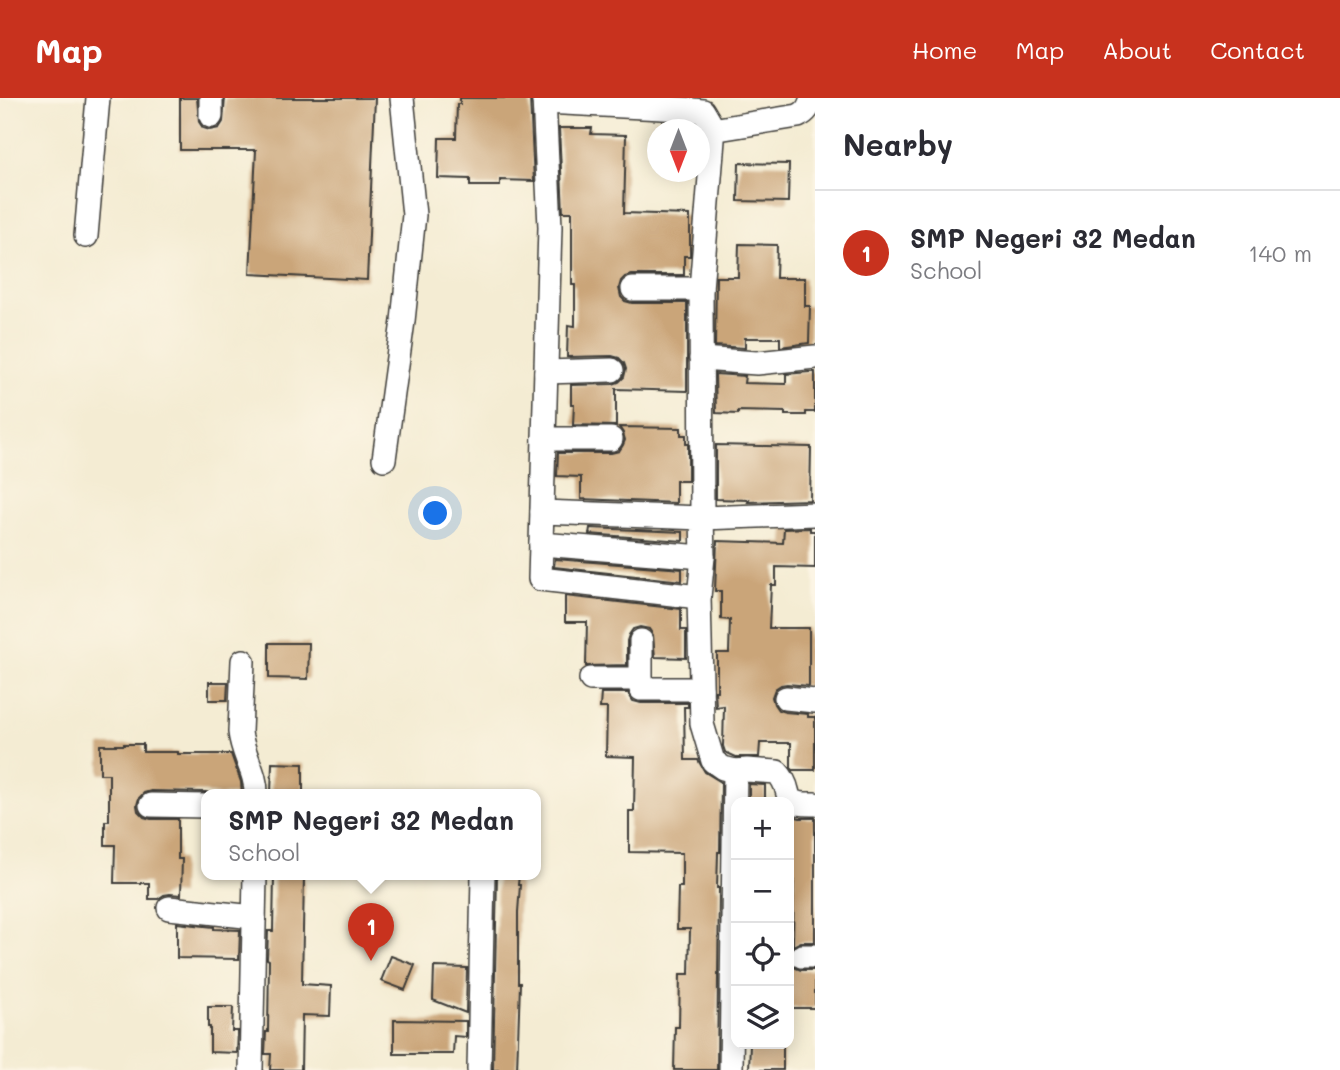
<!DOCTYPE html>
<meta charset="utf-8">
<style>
:root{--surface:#fff;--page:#f2f2f3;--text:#2b2b33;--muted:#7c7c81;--line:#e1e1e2;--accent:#c8321e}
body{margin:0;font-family:Mali,sans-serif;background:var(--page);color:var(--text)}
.controls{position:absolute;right:21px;bottom:21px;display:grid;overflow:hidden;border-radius:14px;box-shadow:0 4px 18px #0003}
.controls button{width:63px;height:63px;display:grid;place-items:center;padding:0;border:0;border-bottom:2px solid var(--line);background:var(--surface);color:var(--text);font:35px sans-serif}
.compass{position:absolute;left:647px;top:21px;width:63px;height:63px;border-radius:50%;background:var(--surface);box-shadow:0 4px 18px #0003;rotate:180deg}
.you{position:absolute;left:436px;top:416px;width:24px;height:24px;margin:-18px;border:5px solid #fff;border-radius:50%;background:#1a73e8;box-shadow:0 0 0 10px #1a73e833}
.badge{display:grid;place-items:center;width:46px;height:46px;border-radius:50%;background:var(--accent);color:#fff;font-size:23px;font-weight:700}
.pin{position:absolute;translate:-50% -58px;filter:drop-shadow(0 2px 4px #0008)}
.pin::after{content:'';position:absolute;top:37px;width:24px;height:21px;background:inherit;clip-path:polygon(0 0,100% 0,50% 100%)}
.popup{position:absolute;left:201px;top:691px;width:340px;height:91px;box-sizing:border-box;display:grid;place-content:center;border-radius:14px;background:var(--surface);filter:drop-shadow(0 2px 5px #0005);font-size:23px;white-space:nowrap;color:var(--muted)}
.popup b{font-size:26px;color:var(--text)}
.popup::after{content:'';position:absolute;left:50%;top:100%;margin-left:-14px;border:14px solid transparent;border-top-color:var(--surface)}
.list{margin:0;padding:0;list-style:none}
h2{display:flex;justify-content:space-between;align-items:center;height:91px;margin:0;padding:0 28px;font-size:30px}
h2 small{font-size:23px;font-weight:400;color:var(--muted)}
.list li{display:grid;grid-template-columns:46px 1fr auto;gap:21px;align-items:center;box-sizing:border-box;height:126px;padding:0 28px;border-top:2px solid var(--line)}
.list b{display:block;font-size:26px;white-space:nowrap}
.list p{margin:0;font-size:23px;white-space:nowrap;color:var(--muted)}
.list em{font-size:23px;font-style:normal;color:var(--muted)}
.icon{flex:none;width:38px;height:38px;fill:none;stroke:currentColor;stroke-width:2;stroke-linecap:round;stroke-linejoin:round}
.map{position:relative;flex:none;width:815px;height:972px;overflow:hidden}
header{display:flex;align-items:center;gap:42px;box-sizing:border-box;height:98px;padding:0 35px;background:var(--accent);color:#fff}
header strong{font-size:33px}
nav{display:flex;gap:38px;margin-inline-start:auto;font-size:24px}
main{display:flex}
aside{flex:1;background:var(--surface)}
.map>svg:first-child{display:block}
.building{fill:#caa579}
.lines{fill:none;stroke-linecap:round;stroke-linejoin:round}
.minor-casing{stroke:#3c3b37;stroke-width:26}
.minor{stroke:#fff;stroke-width:23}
</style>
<header>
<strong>Map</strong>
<nav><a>Home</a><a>Map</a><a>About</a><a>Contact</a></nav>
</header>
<main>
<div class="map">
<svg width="815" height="972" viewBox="0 0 815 972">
<rect width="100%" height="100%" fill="#fcf5e5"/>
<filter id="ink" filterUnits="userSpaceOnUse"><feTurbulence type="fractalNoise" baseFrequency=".0143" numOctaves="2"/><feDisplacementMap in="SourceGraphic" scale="14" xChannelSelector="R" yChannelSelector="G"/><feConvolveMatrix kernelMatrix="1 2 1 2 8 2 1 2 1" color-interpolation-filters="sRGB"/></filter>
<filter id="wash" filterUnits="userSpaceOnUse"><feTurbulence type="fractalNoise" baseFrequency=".00686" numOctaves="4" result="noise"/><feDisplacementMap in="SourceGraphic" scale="28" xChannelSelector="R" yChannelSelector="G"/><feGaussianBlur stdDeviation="1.57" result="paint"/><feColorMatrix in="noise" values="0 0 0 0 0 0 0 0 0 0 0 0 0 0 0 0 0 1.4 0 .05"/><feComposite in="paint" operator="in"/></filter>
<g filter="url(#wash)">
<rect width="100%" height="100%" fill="#f4ecd3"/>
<g id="blocks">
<g class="building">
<path d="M180,0h17l2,24 4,6 7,2 9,-2 4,-6 2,-24h150l-8,182 -117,-6 6,-124h-76z"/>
<path d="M460,0h70l4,83 -34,-1v6h-30v-7l-32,-1 1,-40h17l1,-34h3z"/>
<path d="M559,30h33l-1,6 35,1 -2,78 66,2v41h-6v19h-52l-7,2 -4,4 -2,7 2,9 4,4 7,2h55v88l-71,-2v37l-43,-1 1,-21h-3v-19l42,-1 6,-2 5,-5 2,-8 -2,-6 -5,-5 -7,-2 -45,1 1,-32 7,1v-41h-3v-73h-9z"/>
<path d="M739,65l50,1 -1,38 -50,-1z"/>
<path d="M739,146l38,1 -1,33h29v28h5l-1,37 -29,4v-9h-35v10l-30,-2 1,-69h22z"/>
<path d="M809,274h6v40h-9v3h-21v-3l-47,-1v3l-22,-1 -1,-39 30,2 -1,7 42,1v-10z"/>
<path d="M619,329l62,1v7h5v9h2v37h-12v22l-95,-4v-22l-24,-1 1,-23h53l8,-2 4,-6 2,-5 -2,-7z"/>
<path d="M716,347l95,2 -1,53 -62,2 1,-2 -33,-1z"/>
<path d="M590,430l93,4v9l-94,-7z"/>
<path d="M810,430v3h5v37l-39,-1v18h-5l-2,43h40v58l-22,-2 -6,1 -6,4 -3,8 2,7 4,6 7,2 23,2v3h7v53h-22l-2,-2v-25h-31l-1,14h-23l-11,-5 -2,-6 1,-40 -8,1 -1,-16h2v-38h12l1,-33 -9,-1v-28h-6l2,-50 66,2 1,-14z"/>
<path d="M555,461l127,10v12l-128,-14z"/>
<path d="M565,498l116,13v21h5v28l-31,-1 -2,-22 -4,-6 -9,-2 -7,2 -4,6 -2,6v24l-41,1 1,-44h-22z"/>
<path d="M269,545h40l-1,36 -39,-1z"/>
<path d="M209,584h19l-1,18h-18z"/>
<path d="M601,595h27l5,8 8,2h47v4h-4l1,53h13l7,12 16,10 -1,70h-2l-1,36h2l-2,182h-43l1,-43h4l1,-53h9l1,-45h-13l1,-42h4v-34l-53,-1v-41h5l1,-54 -29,-1 1,-48h-7z"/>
<path d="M124,646h19v8h35v2h53l10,28 1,13h-28l-8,-3 -55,-1 -7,2 -5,5 -2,7 1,6 6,6 7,2h27v40h4l-1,36 -11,-1 -6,1 -6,4h-9v-16h-35l1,-38h-10v-24h4v-47h-9v-29h24z"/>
<path d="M272,665l31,1v31l-32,-1z"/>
<path d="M749,686l16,1v17h-16z"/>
<path d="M789,717l11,3h15v124h-14l-8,4 1,-74h-5z"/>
<path d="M274,777h30l-2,109 29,2 -1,30 -28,-1 -1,55h-31l1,-16h-6l1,-22h2l1,-72 -2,-1 1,-28h5z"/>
<path d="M497,777h22l-1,10h2l-2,27v71h2l-3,87h-24z"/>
<path d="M177,825l37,4v2l26,1 -1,29 -62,-1z"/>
<path d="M391,858l24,9 -10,25 -24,-9z"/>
<path d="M789,865l7,5 5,2h14v38h-26z"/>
<path d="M434,869l33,1 -1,45 -33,-13z"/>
<path d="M208,909h25l-1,24h6l-1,22 -27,-1v-25h-2z"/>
<path d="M394,922l72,1v16l-12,-1 -1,18h-59z"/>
<path d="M750,946h33v26h-34z"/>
</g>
</g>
</g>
<g filter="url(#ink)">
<use href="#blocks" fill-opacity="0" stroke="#3c3b37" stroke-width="2"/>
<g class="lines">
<defs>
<g id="minor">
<path d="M544,0l6,129 -10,352 159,18"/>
<path d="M544,4l138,7 21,2 7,12 3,17 -12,149 1,229 113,-4"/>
<path d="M211,18v-18"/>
<path d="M712,32l86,-14c9,-4 11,-9 14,-18"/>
<path d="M86,138l12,-138"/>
<path d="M633,191h68"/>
<path d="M701,261l56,4 58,-6"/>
<path d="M546,274l66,-2"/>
<path d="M544,341h67"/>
<path d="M384,361l19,-138 11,-106 -12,-117"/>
<path d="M542,414l160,6 1,39 -4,40 3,127 11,37 10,7 12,3 12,-1 30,2c20,20 -2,33 38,32"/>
<path d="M541,446l162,13"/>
<path d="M641,543v38"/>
<path d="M243,563l-3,71c2,22 17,41 16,63"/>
<path d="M591,581h50v10h60"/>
<path d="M786,600l29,3"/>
<path d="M151,707l55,1"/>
<path d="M169,810l85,9"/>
<path d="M802,858h13"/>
<path d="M251,972l4,-195"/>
<path d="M479,972l4,-195"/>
<path d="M731,972l4,-299"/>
</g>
</defs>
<use href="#minor" class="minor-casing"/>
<use href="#minor" class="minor"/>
</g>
</g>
</svg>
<div class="controls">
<button>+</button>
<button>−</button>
<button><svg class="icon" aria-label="locate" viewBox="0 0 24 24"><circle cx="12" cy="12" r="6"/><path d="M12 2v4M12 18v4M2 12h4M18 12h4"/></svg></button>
<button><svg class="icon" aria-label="layers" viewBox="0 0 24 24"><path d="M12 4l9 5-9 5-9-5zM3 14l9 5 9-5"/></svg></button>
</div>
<svg class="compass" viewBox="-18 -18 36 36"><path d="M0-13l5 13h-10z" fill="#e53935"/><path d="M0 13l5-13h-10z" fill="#7c7c81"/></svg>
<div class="you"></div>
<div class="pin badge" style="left:371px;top:863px">1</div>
<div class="popup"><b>SMP Negeri 32 Medan</b>School</div>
</div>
<aside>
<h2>Nearby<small></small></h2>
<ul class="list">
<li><span class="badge">1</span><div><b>SMP Negeri 32 Medan</b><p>School</p></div><em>140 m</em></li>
</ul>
</aside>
</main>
